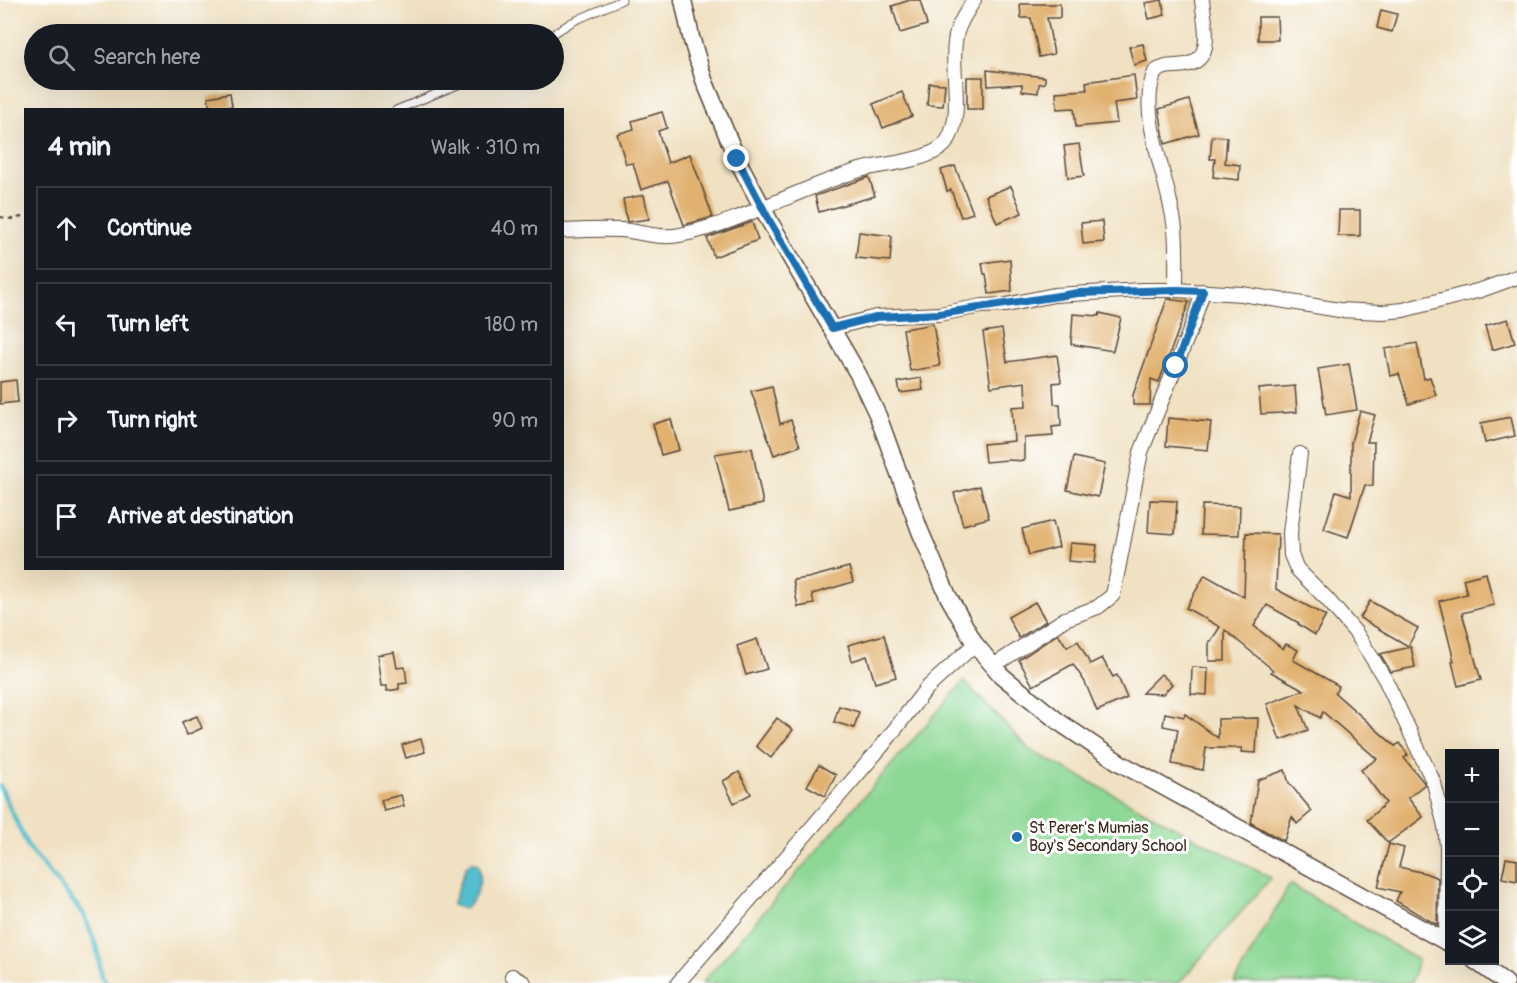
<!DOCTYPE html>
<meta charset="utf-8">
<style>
:root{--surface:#171b24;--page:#242831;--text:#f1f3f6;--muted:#9ea1a6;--line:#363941}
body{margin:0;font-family:Pangolin,sans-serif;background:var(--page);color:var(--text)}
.controls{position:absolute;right:18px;bottom:18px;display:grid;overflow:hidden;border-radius:0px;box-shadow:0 6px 24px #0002}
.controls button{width:54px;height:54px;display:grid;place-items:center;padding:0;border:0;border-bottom:2px solid var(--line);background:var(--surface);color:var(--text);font:30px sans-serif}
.stop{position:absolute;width:18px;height:18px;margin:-14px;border:4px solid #1f6fb2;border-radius:50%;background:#fff}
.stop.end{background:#1f6fb2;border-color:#fff;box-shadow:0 2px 6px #0008}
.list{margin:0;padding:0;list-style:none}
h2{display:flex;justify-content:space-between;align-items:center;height:78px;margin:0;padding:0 24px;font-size:26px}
h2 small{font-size:20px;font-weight:400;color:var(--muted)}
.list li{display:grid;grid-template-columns:39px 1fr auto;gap:18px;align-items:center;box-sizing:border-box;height:84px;margin:0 12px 12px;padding:0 12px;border:2px solid var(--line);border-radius:0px}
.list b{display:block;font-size:22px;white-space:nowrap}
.list em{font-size:20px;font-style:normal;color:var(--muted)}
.icon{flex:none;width:33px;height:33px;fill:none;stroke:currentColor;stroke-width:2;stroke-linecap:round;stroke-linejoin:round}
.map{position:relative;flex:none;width:1517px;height:983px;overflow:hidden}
.search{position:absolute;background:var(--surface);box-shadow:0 6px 24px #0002;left:24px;top:24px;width:540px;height:66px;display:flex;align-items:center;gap:15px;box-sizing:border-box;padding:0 21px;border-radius:33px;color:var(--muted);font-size:22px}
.panel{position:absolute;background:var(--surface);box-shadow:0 6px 24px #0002;left:24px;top:108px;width:540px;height:462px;border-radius:0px}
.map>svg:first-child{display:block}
.green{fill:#8dd895;stroke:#64815a;stroke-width:1.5}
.water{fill:#52becd;stroke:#467476;stroke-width:1.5}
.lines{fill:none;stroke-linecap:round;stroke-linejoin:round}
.stream{stroke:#52becd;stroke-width:4.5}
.building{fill:#e1b170}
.service-casing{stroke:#564537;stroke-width:9}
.minor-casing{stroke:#564537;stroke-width:16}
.tertiary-casing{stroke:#564537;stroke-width:19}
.path{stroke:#564537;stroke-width:2;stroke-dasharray:4.5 4.5;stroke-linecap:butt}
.service{stroke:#fff;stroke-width:7}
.minor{stroke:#fff;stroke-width:14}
.tertiary{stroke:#fff;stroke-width:16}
.route{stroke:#1f6fb2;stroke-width:8}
.poi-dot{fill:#1f6fb2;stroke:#fff;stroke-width:2}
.labels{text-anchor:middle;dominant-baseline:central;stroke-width:6;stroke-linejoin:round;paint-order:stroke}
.poi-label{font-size:16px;fill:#3b2a1e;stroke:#fff;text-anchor:start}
</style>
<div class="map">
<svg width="1517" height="983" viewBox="0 0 1517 983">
<rect width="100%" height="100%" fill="#fff"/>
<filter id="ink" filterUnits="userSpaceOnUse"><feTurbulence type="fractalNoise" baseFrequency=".0167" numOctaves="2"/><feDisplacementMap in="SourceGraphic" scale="12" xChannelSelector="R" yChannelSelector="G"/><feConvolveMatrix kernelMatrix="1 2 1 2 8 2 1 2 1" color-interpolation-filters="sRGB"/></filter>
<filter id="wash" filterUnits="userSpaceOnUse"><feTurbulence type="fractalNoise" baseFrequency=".008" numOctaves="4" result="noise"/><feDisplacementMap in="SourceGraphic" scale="24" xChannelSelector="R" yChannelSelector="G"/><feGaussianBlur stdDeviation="1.35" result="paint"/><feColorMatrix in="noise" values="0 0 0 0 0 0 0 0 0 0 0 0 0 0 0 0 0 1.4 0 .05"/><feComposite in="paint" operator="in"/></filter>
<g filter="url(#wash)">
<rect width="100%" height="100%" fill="#f0e1c2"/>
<g class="green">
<path d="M964,681l66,69 241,128 -92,105h-477z"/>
<path d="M1290,884l128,76 -7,23h-177z"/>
</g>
<path class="water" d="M471,862l7,2c6,14 -2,36 -13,45l-13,-4 2,-5 12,-33z"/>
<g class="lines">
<path class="stream" d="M0,786l28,61 55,66 13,32 6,32 4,6"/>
</g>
<g id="blocks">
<g class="building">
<path d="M910,0h10l7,25 -27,8 -8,-27z"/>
<path d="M1162,0l3,15 -16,4 -4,-16z"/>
<path d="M1020,4h40v14h-13l7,36 -15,3 -8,-39h-10z"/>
<path d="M1381,10l16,4 -5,18 -15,-4z"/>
<path d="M1258,17h19l1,23h-20z"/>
<path d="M1143,44l4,17 -13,4 -5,-18z"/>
<path d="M987,70l58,7v6l-6,1 -1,9 -16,-2v-7l-34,2z"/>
<path d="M1134,75l3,25 -23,3 3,20 -41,4 -2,-19 -17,1 -1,-17 31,-2 -1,-8z"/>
<rect x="967" y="77" width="16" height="32"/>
<path d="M929,83l16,1 -2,22 -16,-1z"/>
<path d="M902,92l10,24 -29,12 -10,-24z"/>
<path d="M230,93l2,13 -22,4 -2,-13z"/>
<path d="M1189,100l10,34 -34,10 -6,-35z"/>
<path d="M662,112l5,16 -9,3 10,32 22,-9 23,63 -29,8 -16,-44 -27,9 -8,-27 -7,1 -9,-30 17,-5 -2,-8z"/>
<path d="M1212,136l15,1 -2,26 15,2 -1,15 -26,-3 2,-18h-5z"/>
<path d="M1079,144l5,32 -16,2 -4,-32z"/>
<path d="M955,166l18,47 -12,4 -10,-27 -4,1 -6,-21z"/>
<path d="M869,177l6,19 -56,16 -4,-16z"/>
<path d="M1011,186l11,27 -25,10 -11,-27z"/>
<path d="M644,195l5,24 -22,3 -4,-23z"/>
<path d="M1339,210h21v26h-22z"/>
<path d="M1102,221l2,21 -21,2 -2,-21z"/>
<path d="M752,222l6,18 -44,17 -7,-19z"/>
<path d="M859,232l33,4 -2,25 -34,-3z"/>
<path d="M1010,259l2,32 -23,3 -3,-20h-2l-2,-11z"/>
<path d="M1167,299l22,3 -30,80 -8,-3 -1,26h-17v-10z"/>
<path d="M1100,313l21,5 -8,33 -42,-7 2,-30 26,2z"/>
<path d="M1508,319l7,24 -23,7 -7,-24z"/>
<path d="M933,324l7,42 -30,5 -7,-42z"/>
<path d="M1002,329l5,33 50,-7 4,27 -8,1 1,21h6l1,22 -9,1 1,9 -29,2v23l-16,-1 -23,2 -2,-18 31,-3 -2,-34 14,-1 -1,-24 -34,5 -8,-55z"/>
<path d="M1417,343l7,36 6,-2 6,18 -27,9 -10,-30 -9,2 -5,-27z"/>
<path d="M1349,364l8,46 -31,5 -8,-46z"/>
<path d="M921,378l2,12 -23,3 -2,-11z"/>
<path d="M16,380l2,22 -18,2v-22z"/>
<path d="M772,386l8,38 11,-4 9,26 -26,9 -23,-64z"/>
<path d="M1295,386l2,26 -36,2 -2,-25z"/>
<path d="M1360,411l15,4 -8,27h7l-1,44 -8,-1 -17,52 -24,-8 12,-38 15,5v-54z"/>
<path d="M1511,417l4,19 -30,7 -4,-20z"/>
<path d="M1168,418l43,4 -3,28 -42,-4z"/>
<path d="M671,419l8,31 -18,5 -8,-31z"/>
<path d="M752,448l11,56 -34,7 -14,-57z"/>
<path d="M1074,457l31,7 -7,33 -31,-7z"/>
<path d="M980,486l9,32 -26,7 -9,-32z"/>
<path d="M1150,500l27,1 -2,33 -27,-2z"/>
<path d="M1202,505l38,1 -1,29 -38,-1z"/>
<path d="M1053,521l6,26 -30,8 -7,-26z"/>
<path d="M1246,533l32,1 -2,55 50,27 -11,19 -17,-11 1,-1 -32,-18 -13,21 29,23 3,-5 12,6 -5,10 46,26 -4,7 60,53 5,-3 8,12 -4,3 21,26 -17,14 15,19 -35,26 -21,-23 19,-17 -25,-33 16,-11 -54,-47 -3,6 -22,-13 10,25 -28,10 -13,-36 37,-14 -33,-18 2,-2 -48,-40v31h-16v-20h2l9,-14 -34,-19 19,-33 39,22z"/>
<path d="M1070,543l27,2 -2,18 -27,-2z"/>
<path d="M849,567l4,15 -41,12 2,10 -16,3 -5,-27 15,-2z"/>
<path d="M1486,573l8,32 -32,8 19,67 -23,6 -6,-24 2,-1 -15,-60 28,-7 -4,-15z"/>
<path d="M1370,601l48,27 -10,18 -48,-28z"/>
<path d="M1035,602l11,19 -27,17 -11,-21z"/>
<path d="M1058,634l9,13 11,-6 12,23 12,-6 11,19 4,-2 10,23 -30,13 -12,-29 -12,-18 -40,22 -14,-26z"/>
<path d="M884,635l12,42 -21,6 -8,-27 -15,5 -4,-16z"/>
<path d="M757,639l10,30 -21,6 -9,-29z"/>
<path d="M1411,647l4,20 -24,5 -11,-18z"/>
<path d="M394,652l3,16 8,-1 2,16 -8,1v5l-12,2v-5h-6l-4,-31z"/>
<path d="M1192,667l16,1 -1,27 -16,-1z"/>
<path d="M1161,674l11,10 -9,10 -21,-1z"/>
<path d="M839,706l20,6 -5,16 -20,-6z"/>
<path d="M1165,713l19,4 1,-3 33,24v-19l40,-1 -2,35 -15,-1 1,-4h-36l-3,22 -31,-6 6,-35 -15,-3z"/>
<path d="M197,716l5,12 -15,7 -5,-13z"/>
<path d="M777,718l16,12 -22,28 -15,-12z"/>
<path d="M421,739l4,13 -19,6 -4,-13z"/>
<path d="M819,765l17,10 -11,21 -18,-10z"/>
<path d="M1285,770l4,13 23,28 -15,13 -5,-7 -8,24 -33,-18 7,-43z"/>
<path d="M739,772l12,22 -17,9 -11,-22z"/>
<path d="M401,795l3,11 -20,5 -3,-11z"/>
<path d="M1389,844l15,4 -5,19 26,6 13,5 -1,47 -41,-24 4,-9 -22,-5z"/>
<path d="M1506,858l11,2v21l-15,-3z"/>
</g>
</g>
</g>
<g filter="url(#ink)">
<use href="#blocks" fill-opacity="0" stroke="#564537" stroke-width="1.5"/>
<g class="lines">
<defs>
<g id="service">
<path d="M553,34l19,-12 50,-22"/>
<path d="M396,110l74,-30"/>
</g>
<g id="minor">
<path d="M562,231c20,-1 40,-2 60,-1 19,2 39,9 58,5 63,-13 119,-47 180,-65 23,-7 75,-8 88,-30 17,-29 0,-75 9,-108 3,-11 11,-22 17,-32"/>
<path d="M1176,290c0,-20 1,-41 -1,-60 -4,-47 -39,-116 -20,-158 11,-8 19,-5 31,-7 30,-6 18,-43 16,-65"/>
<path d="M833,328l43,-11 63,-3 43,-8 24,-1 48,-10 88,-5h34l66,4 97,16 44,2 20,-2 78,-20 36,-13"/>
<path d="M1300,454l-10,79 1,22 6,14 30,30 29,34 18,28 12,20 48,102 11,43 2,21 -1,94"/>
<path d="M993,666l72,-47 33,-12 15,-12 28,-143 52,-129 10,-32"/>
<path d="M512,976l12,7"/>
<path d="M678,983l204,-237 44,-57 49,-45"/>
</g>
<g id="tertiary">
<path d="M683,0l8,37 13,43 33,79 33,63 88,152 20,42 42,115 28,65 27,48 26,31 58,47 61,41 330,181"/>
<path d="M1474,960l32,23"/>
</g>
</defs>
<use href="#service" class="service-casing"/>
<use href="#minor" class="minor-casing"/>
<use href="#tertiary" class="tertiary-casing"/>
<path class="path" d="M0,217l12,2 14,-3"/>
<use href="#service" class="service"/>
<use href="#minor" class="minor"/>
<use href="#tertiary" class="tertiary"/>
</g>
</g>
<g class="lines" filter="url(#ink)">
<path class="route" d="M737,159l33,63 62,106 44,-11 63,-3 139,-21 98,-3 27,1 -27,75"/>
</g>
<circle class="poi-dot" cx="1017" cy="837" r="6"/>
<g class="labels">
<g class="poi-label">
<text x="1029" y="828">St Perer's Mumias<tspan x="1029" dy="18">Boy's Secondary School</tspan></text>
</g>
</g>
</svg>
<div class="controls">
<button>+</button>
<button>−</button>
<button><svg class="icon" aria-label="locate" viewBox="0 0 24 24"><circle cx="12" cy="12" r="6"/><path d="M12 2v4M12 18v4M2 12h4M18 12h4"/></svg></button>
<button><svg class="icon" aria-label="layers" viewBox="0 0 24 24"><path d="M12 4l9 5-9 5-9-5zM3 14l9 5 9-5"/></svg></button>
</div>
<div class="stop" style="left:1176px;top:366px"></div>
<div class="stop end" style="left:737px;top:159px"></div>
<div class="search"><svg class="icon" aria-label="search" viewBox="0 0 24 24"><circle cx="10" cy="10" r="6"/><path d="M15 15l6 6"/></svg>Search here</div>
<section class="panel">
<h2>4 min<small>Walk · 310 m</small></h2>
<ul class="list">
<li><svg class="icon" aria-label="ahead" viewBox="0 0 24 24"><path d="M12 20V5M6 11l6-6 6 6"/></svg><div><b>Continue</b></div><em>40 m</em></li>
<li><svg class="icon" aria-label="left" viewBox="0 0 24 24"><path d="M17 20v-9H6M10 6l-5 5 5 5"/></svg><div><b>Turn left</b></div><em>180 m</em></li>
<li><svg class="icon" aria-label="right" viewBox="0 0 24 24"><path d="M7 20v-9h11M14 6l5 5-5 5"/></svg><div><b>Turn right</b></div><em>90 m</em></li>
<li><svg class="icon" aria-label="arrive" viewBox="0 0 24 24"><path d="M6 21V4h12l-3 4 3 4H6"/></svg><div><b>Arrive at destination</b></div></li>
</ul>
</section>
</div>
